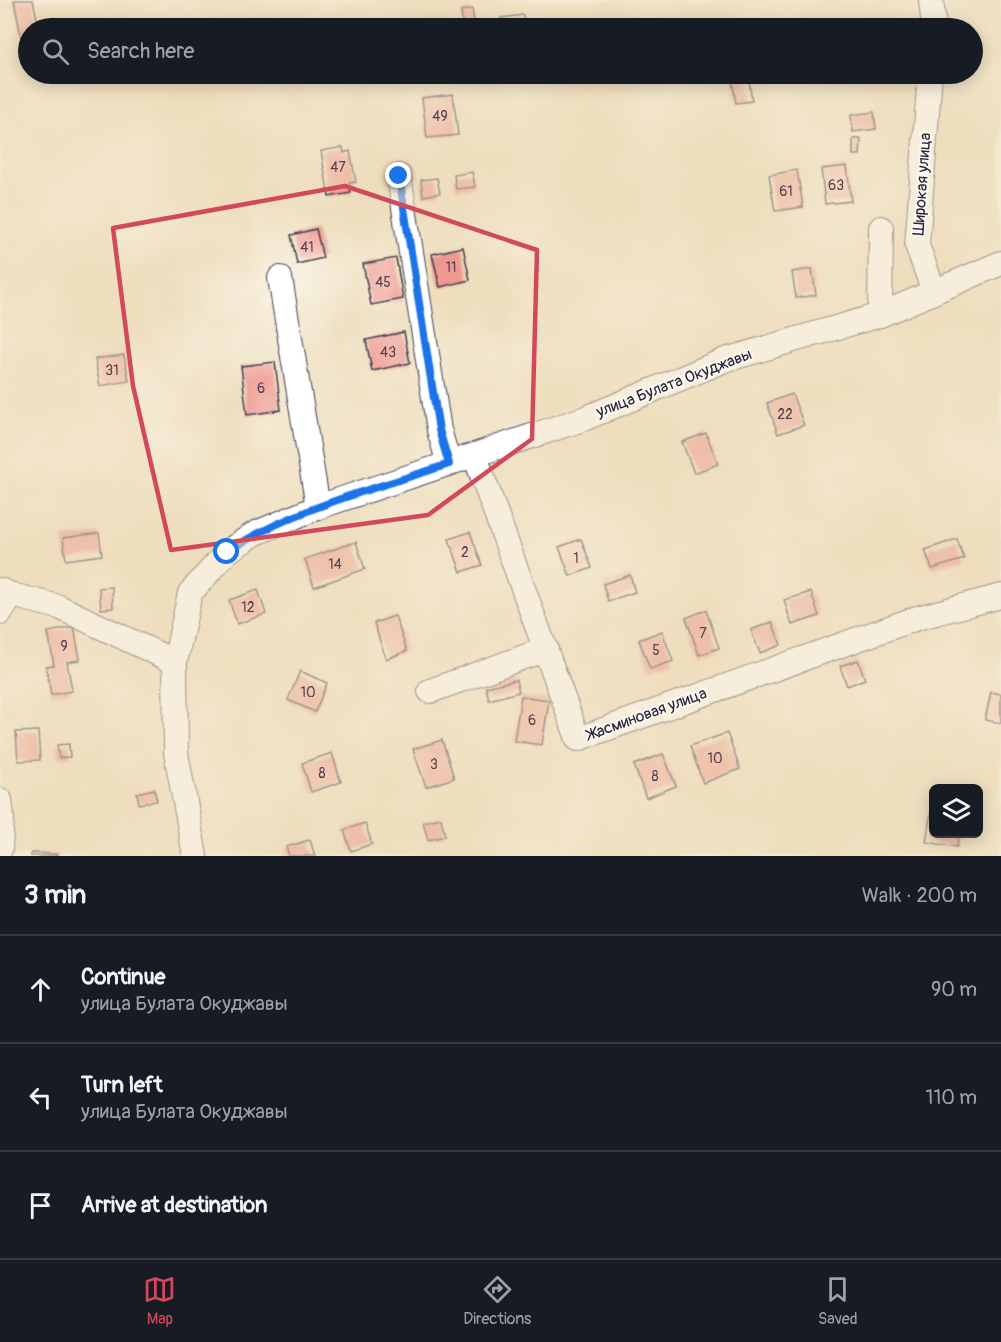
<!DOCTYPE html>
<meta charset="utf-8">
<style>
:root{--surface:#171b24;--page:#20242c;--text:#f1f3f6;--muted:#9ea1a6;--line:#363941;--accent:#d1495b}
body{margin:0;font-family:Pangolin,sans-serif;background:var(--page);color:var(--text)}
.controls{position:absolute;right:18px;bottom:18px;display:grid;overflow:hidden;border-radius:9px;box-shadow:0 3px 15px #0003}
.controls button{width:54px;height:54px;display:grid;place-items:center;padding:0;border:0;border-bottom:2px solid var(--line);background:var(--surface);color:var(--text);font:30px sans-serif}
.stop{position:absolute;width:18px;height:18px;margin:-14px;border:4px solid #1a73e8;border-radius:50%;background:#fff}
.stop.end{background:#1a73e8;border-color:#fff;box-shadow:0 2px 6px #0008}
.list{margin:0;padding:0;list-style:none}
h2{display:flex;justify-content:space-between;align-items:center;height:78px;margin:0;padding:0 24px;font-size:26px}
h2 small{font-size:20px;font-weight:400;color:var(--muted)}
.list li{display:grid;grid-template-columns:39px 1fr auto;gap:18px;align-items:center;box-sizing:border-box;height:108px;padding:0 24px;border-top:2px solid var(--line)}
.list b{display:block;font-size:22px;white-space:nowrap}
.list p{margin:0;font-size:20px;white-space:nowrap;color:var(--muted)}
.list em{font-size:20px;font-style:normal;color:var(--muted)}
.icon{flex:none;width:33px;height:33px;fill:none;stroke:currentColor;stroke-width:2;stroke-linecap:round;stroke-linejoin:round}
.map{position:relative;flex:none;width:1001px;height:856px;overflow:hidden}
.search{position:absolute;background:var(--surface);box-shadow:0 3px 15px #0003;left:18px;right:18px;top:18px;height:66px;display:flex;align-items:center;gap:15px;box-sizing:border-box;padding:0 21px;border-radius:33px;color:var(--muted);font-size:22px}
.sheet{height:402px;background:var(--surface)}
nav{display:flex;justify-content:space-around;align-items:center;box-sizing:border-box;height:84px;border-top:2px solid var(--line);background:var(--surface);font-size:16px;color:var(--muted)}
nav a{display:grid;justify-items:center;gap:3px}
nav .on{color:var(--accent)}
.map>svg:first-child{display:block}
.building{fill:#ee988f}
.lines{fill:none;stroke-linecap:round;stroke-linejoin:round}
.minor-casing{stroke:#413e4f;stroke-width:26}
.minor{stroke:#fff;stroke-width:24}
.route{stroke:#1a73e8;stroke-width:8}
.marked{fill:none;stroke:#d1495b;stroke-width:4.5;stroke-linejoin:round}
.labels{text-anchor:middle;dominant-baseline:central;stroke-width:4.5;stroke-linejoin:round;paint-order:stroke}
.number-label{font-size:14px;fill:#554050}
.street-label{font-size:16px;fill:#22223b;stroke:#fbf7ec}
</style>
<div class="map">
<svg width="1001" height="856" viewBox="0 0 1001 856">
<rect width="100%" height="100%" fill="#fbf7ec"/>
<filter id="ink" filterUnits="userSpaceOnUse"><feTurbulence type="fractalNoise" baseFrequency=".0167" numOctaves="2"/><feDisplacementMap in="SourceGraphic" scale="12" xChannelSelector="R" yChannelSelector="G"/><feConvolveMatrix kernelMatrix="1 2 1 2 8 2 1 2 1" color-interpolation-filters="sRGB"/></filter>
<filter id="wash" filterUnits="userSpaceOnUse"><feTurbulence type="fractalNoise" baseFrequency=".008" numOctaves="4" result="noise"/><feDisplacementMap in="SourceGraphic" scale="24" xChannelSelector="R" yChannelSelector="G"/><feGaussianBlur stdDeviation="1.35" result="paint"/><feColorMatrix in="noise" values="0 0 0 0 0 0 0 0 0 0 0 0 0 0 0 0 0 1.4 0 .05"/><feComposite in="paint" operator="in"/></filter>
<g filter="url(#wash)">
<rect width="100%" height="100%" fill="#eedebe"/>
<g id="blocks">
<g class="building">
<path d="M14,0h19l6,28h-11v7l-7,1z"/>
<path d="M472,9l3,19h-12l-2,-17z"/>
<path d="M523,15l2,13h-23l-1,-10z"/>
<path d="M109,24v4h-18l-1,-2z"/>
<path d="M731,74h17l4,27 -16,2z"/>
<path d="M453,94l5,41 -31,3 -5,-40z"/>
<path d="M874,112l2,17 -23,3 -2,-17z"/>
<path d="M853,139h8l-1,16h-7z"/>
<path d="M343,147l1,6 6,-2 6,31 -7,1 2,10 -22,4 -8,-46z"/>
<path d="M847,166l4,35 -26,3 -4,-35z"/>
<path d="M797,170l6,37 -28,4 -6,-36z"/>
<path d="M472,172l3,15 -19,2 -2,-14z"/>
<path d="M437,178l3,15 -17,3 -2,-16z"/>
<path d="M316,229l7,29 -26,6 -6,-29z"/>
<path d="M463,247l7,33 -30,7 -8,-33z"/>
<path d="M396,258l7,41 -32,6 -8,-41z"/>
<path d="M812,269l4,26 -20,3 -4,-26z"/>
<path d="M404,332l6,31 -38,8 -6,-31z"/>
<path d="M124,355l5,26 -29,5 -5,-27z"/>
<path d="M275,362l6,48 -34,5 -6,-49z"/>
<path d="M792,394l12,31 -26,9 -11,-31z"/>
<path d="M706,433l12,31 -24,9 -12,-31z"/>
<path d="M470,532l12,33 -21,7 -12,-33z"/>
<path d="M99,533l3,22 -36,5 -3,-22z"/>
<path d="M581,539l11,29 -22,8 -11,-29z"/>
<path d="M957,539l7,20 -32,10 -7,-19z"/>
<path d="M356,542l9,27 -51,18 -9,-28z"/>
<path d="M630,575l5,17 -27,9 -5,-17z"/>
<path d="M112,587l1,21 -12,1 -2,-21z"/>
<path d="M258,590l8,24 -29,10 -8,-24z"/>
<path d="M811,592l8,24 -27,9 -8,-25z"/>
<path d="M706,610l13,38 -20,7 -13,-37z"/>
<path d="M395,616l12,35 -21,8 -12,-36z"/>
<path d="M772,622l9,23 -21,8 -9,-23z"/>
<path d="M74,627l6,33 -13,2 5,29 -21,4 -5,-29 8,-1 -6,-33z"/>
<path d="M662,631l11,30 -23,8 -11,-29z"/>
<path d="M858,660l7,19 -18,7 -7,-20z"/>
<path d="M300,671l27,12 -12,29 -27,-12z"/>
<path d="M516,680l3,12 -30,8 -3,-13z"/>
<path d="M991,692l10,2v29l-16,-3z"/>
<path d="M521,696l28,4 -7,45 -28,-4z"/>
<path d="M38,731l2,29 -22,1 -2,-29z"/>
<path d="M727,733l13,36 -37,14 -13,-37z"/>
<path d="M442,740l12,38 -28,9 -13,-38z"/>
<path d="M69,744l1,13 -11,1 -2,-13z"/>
<path d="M332,753l9,29 -30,10 -9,-29z"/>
<path d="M663,754l13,32 -30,12 -12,-33z"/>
<path d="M154,789l3,12 -18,3 -2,-11z"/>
<path d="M931,812h3v22h25l-2,13 -31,-5z"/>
<path d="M441,818l4,18 -17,4 -5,-18z"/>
<path d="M365,823l7,21 -21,7 -7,-21z"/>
<path d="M310,840l5,16h-26l-3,-9z"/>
<path d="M31,853l26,1v2h-26z"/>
</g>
</g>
</g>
<g filter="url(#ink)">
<use href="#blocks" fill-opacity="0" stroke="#413e4f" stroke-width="1.5"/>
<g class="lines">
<defs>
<g id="minor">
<path d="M931,0l3,28"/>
<path d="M930,74l-13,171 17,47"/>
<path d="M399,176l40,254 10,34"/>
<path d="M280,278l38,229"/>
<path d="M880,315l1,-87"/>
<path d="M475,456l103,283 339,-121 84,-22"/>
<path d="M0,590l12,5 47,12 116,55"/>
<path d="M0,613l12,-18"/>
<path d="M430,691l116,-42"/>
<path d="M0,800l2,17 -2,32"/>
<path d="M195,856l-19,-103 -1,-91 15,-69 37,-41 27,-18 64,-27 268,-89 139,-58 155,-45 121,-52"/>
</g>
</defs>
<use href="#minor" class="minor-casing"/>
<use href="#minor" class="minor"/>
</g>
</g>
<g class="lines" filter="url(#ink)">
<path class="route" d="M227,552c66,-44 147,-63 222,-88l-10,-34 -40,-254"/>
</g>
<path d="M0 0H1001V856H0ZM345,186l192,64 -5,189 -104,76 -257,35 -38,-164 -20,-158z" fill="#eedebe" fill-opacity=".55" fill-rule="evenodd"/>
<path class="marked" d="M345,186l192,64 -5,189 -104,76 -257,35 -38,-164 -20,-158z"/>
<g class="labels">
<g class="number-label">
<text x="440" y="116">49</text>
<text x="338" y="167">47</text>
<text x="836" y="185">63</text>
<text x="786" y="191">61</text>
<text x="307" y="247">41</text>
<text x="451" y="267">11</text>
<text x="383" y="282">45</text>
<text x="388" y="352">43</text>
<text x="112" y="370">31</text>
<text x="261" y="388">6</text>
<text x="785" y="414">22</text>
<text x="465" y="552">2</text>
<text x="576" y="558">1</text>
<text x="335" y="564">14</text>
<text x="248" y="607">12</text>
<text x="703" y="633">7</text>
<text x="64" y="646">9</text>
<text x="656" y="650">5</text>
<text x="308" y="692">10</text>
<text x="532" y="720">6</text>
<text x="715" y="758">10</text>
<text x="434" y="764">3</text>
<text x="322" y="773">8</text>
<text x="655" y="776">8</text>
</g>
<g class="street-label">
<text transform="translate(922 184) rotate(-86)">Широкая улица</text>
<text transform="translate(674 383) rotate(-21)">улица Булата Окуджавы</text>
<text transform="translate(647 714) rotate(-20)">Жасминовая улица</text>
</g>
</g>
</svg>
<div class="controls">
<button><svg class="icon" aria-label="layers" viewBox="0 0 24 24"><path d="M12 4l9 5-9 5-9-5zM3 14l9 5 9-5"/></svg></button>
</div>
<div class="stop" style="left:227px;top:552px"></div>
<div class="stop end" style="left:399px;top:176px"></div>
<div class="search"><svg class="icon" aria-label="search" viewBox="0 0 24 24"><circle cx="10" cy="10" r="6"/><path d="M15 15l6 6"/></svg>Search here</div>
</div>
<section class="sheet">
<h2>3 min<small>Walk · 200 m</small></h2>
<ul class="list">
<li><svg class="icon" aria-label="ahead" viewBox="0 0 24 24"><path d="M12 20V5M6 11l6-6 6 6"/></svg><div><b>Continue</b><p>улица Булата Окуджавы</p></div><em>90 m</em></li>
<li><svg class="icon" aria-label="left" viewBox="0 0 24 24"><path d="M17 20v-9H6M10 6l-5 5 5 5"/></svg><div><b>Turn left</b><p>улица Булата Окуджавы</p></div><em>110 m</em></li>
<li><svg class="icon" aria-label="arrive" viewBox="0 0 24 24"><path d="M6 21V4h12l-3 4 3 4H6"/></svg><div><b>Arrive at destination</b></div></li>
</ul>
</section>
<nav>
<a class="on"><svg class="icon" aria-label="map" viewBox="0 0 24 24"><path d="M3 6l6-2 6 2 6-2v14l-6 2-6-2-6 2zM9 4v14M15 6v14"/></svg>Map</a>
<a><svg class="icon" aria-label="directions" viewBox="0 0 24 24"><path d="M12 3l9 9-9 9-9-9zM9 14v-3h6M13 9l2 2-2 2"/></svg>Directions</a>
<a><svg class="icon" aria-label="saved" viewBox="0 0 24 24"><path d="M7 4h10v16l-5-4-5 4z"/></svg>Saved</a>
</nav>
